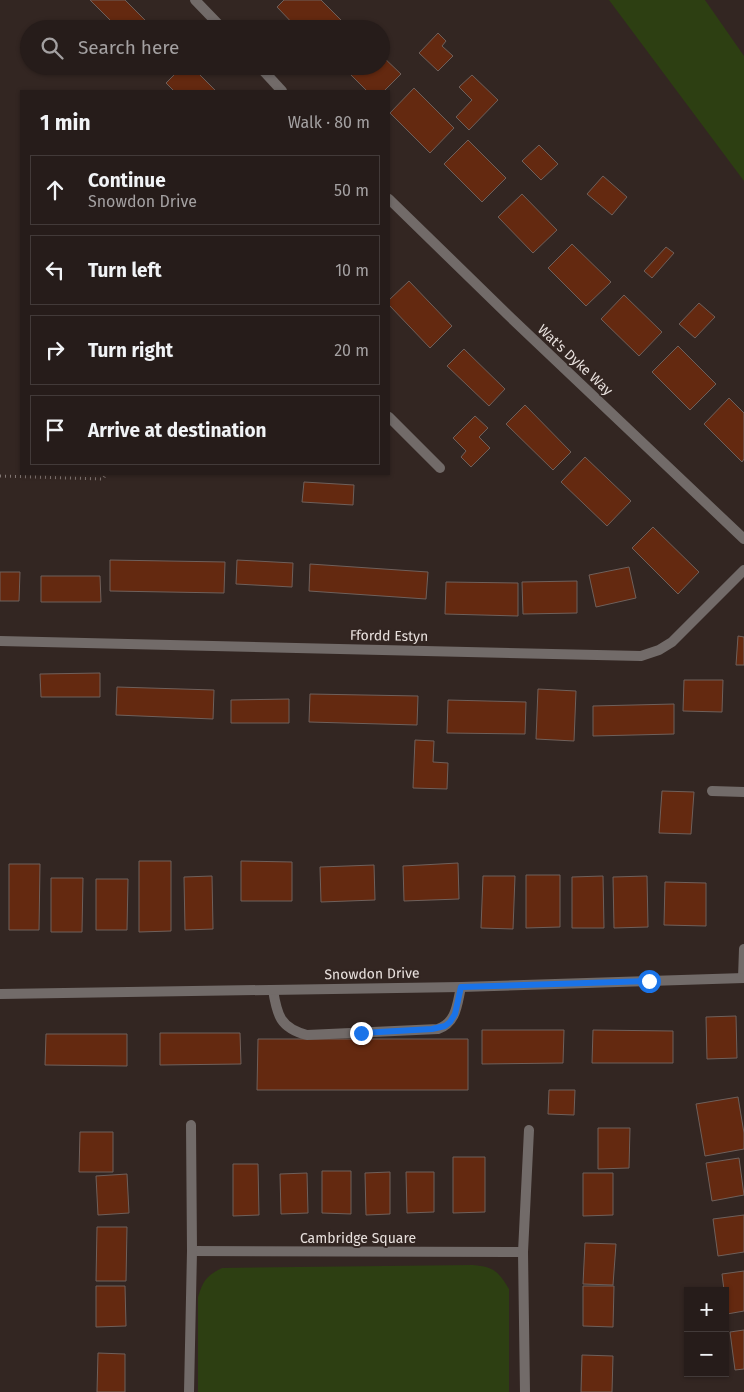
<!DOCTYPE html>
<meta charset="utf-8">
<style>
:root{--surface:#261c1a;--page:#322927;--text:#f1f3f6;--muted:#a4a1a2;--line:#423a39}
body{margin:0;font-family:"Fira Sans",sans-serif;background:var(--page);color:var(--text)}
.controls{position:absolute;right:15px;bottom:15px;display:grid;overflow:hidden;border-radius:0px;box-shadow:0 1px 4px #0004}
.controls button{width:45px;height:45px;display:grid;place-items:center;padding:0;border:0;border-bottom:1px solid var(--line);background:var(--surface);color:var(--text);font:25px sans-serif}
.stop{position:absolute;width:15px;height:15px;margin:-11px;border:4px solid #1a73e8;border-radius:50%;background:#fff}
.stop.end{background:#1a73e8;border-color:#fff;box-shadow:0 1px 5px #0008}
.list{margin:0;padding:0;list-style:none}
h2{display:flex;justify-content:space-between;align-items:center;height:65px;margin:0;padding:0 20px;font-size:21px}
h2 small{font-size:16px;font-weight:400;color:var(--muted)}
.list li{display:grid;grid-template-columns:32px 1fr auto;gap:15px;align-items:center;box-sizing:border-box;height:70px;margin:0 10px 10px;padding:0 10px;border:1px solid var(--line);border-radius:0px}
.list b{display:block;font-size:19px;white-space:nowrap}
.list p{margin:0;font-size:16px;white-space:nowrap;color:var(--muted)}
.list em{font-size:16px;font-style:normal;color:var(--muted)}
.icon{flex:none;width:28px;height:28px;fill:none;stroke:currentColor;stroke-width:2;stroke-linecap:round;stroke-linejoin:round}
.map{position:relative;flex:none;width:744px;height:1392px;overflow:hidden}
.search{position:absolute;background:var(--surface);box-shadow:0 1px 4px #0004;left:20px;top:20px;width:370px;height:55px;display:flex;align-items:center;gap:12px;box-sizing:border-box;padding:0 18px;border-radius:28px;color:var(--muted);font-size:19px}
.panel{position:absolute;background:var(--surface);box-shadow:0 1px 4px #0004;left:20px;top:90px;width:370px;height:385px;border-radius:0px}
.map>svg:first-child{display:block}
.green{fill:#2d3f12}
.building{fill:#642910;stroke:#6f605b}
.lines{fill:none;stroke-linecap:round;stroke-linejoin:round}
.path{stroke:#817673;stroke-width:3;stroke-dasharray:1 4;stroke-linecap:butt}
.service{stroke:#726b69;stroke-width:10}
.minor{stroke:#726b69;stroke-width:10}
.route{stroke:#1a73e8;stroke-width:6}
.labels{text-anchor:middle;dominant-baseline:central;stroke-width:4;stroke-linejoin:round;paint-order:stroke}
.street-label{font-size:14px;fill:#e8e0dd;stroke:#332622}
</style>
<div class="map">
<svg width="744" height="1392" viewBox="0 0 744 1392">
<rect width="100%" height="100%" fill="#332622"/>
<g class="green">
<path d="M609,0h96l39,56v125z"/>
<path d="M473,1265c21,2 25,6 36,24v103h-311v-95c5,-16 8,-21 24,-29z"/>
</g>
<g class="building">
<path d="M90,0h35l29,29h-35z"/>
<path d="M284,0h37l22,22 -6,7h-39l-21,-22z"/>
<path d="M438,33l8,8 -4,5 11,10 -15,15 -19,-18z"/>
<path d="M381,55l20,19 -17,17h-17l-25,-25h39z"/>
<path d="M183,66h8l25,25h-42l-8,-8z"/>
<path d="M472,75l26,25 -29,30 -13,-13 16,-17 -13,-13z"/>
<path d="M414,88l40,40 -24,25 -40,-40z"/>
<path d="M468,140l38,38 -24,24 -38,-38z"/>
<path d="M539,145l19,19 -17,16 -19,-19z"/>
<path d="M603,176l24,21 -15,18 -25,-21z"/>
<path d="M522,194l35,36 -24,23 -35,-36z"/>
<path d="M572,244l39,38 -25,24 -38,-38z"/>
<path d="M666,247l8,6 -22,25 -8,-7z"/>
<path d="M409,281l43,45 -22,22 -41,-43v-5z"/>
<path d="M624,295l38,37 -23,24 -38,-37z"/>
<path d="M699,303l16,14 -20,21 -16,-14z"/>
<path d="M678,346l38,38 -26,26 -38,-38z"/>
<path d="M464,349l41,40 -16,17 -42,-40z"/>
<path d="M729,398l15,15v46l-2,3 -38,-38z"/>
<path d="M525,405l46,47 -18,18 -47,-46z"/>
<path d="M475,416l13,12 -9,9 11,11 -19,19 -10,-10 5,-6 -13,-13z"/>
<path d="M585,457l46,44 -24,25 -46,-44z"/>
<path d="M304,482l50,3 -1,20 -51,-3z"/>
<path d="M653,527l46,45 -21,22 -46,-46z"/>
<path d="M110,560l115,2 -1,31 -114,-2z"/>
<path d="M237,560l56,3 -1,24 -56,-3z"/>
<path d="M310,564l118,8 -2,27 -117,-8z"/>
<path d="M629,567l7,31 -40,9 -7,-32z"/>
<path d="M0,572h20l-1,29h-19z"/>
<path d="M41,576h59l1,26h-60z"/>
<path d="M577,581v32l-54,1 -1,-32z"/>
<path d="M446,582l72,1v33l-73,-2z"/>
<path d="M738,636l6,1v28h-8z"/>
<path d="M100,673v24h-59l-1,-23z"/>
<path d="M684,680h39l-1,32 -39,-1z"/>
<path d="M117,687l97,3 -1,29 -97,-4z"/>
<path d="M538,689l38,2 -2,50 -38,-2z"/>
<path d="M310,694l108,2 -1,29 -108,-3z"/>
<path d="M289,699v24h-58v-23z"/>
<path d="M448,700l78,2 -1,32 -78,-1z"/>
<path d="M674,704v30l-81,2v-30z"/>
<path d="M415,740l19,1 -1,21 15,1 -1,26 -34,-1z"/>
<path d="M662,791l32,1 -3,42 -32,-1z"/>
<path d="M139,861h32v70l-32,1z"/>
<path d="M241,861l51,1v39h-51z"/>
<path d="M458,863l1,36 -55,2 -1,-35z"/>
<path d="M9,864h31l-1,66h-30z"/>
<path d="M374,865l1,35 -54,2 -1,-35z"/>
<path d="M526,875h34v52l-34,1z"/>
<path d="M212,876l1,53 -28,1 -1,-53z"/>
<path d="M483,876h32l-2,53 -32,-1z"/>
<path d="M603,876l1,52h-32v-51z"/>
<path d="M647,876l1,51 -34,1 -1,-51z"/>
<path d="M51,878h32l-1,54h-31z"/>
<path d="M96,879h32l-1,51h-31z"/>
<path d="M665,882l41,1v43l-42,-1z"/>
<path d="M736,1016l1,42 -30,1 -1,-42z"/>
<path d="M482,1030h82l-1,33 -81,1z"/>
<path d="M593,1030l80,1v32h-81z"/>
<path d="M160,1033h80l1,31 -81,1z"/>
<path d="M46,1034h81v32l-82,-1z"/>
<path d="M258,1039h210v51h-211z"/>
<path d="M549,1090h26l-1,25 -26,-1z"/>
<path d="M738,1097l6,36v16l-39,7 -9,-52z"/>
<path d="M598,1128h32l-1,40 -31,1z"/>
<path d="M80,1132h33v40h-34z"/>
<path d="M453,1157h32v55l-32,1z"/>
<path d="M739,1158l5,37 -32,6 -6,-38z"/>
<path d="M233,1164h25l1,51 -26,1z"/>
<path d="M322,1171h29v43l-29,-1z"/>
<path d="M390,1172v42l-24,1 -1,-42z"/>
<path d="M406,1172h28v40l-27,1z"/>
<path d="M307,1173l1,40 -27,1 -1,-40z"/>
<path d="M583,1173h30v42l-30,1z"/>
<path d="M127,1174l2,39 -31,2 -2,-39z"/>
<path d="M744,1215v37l-26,4 -5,-37z"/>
<path d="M97,1227h30l-1,54h-30z"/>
<path d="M585,1243l31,1 -3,41 -30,-1z"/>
<path d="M744,1271v40l-17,3 -5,-40z"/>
<path d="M96,1286h29l1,40 -30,1z"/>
<path d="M583,1286h31l-1,41 -30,-1z"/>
<path d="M744,1330v39l-9,1 -5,-38z"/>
<path d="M98,1353l27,1v38h-28z"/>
<path d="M582,1355l31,1 -1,36h-31z"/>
</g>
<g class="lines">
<path class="path" d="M0,476l103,3 3,-5"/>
<g class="service">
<path d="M389,417l51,51"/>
<path d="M273,990c4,25 7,38 34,45l131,-6c19,-7 19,-25 23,-42"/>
</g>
<g class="minor">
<path d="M195,0l28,29"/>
<path d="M259,66l23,25"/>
<path d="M389,199l119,116 236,224"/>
<path d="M0,641l641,15 18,-6 13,-8 72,-72"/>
<path d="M712,791l32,1"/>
<path d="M743,978l1,-29"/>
<path d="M0,994l461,-7 283,-9"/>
<path d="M192,1251l331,1"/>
<path d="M189,1392l3,-141 -1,-126"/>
<path d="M525,1392l-2,-140 6,-122"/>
</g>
</g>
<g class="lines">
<path class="route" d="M361,1033l71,-4 13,-3 5,-4 5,-8 6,-27 188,-6"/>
</g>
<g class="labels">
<g class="street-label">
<text transform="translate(575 360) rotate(43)">Wat's Dyke Way</text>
<text transform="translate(389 636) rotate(1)">Ffordd Estyn</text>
<text transform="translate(372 974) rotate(-1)">Snowdon Drive</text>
<text x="358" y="1238">Cambridge Square</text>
</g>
</g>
</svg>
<div class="controls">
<button>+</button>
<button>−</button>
</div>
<div class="stop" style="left:649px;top:981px"></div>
<div class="stop end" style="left:361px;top:1033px"></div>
<div class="search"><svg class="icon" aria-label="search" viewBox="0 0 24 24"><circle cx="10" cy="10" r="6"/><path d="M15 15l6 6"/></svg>Search here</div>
<section class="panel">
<h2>1 min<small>Walk · 80 m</small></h2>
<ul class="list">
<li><svg class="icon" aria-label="ahead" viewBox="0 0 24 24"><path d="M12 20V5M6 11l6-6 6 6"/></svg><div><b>Continue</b><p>Snowdon Drive</p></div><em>50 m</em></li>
<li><svg class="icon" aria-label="left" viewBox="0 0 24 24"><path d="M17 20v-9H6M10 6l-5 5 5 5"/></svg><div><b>Turn left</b></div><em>10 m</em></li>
<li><svg class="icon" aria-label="right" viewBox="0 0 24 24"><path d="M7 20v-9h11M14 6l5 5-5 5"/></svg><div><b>Turn right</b></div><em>20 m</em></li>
<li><svg class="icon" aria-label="arrive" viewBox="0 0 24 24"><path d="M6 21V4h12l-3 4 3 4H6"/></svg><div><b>Arrive at destination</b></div></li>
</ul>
</section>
</div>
